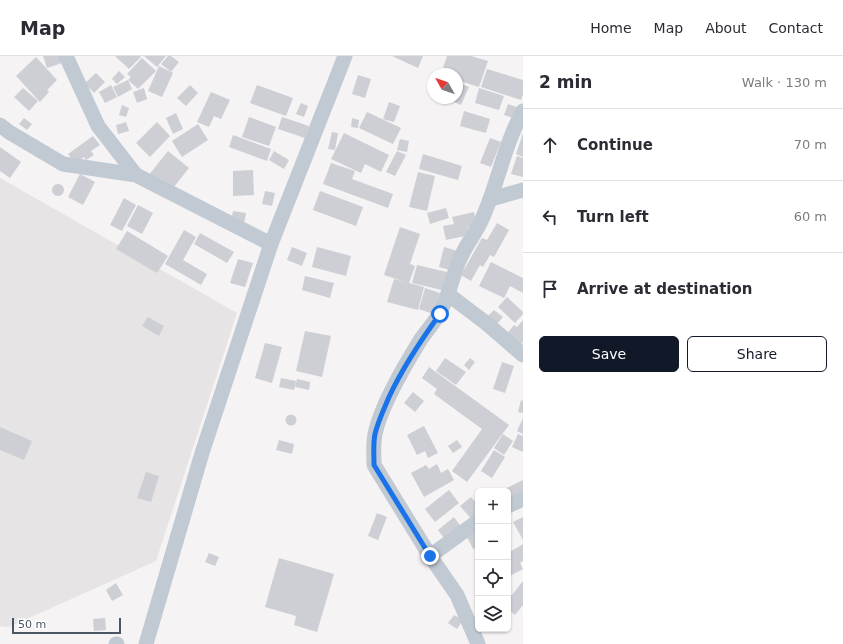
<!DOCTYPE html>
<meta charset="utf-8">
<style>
:root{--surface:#fff;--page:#f7f7f7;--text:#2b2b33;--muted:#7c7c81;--line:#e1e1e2;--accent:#111827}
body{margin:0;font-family:"DejaVu Sans",sans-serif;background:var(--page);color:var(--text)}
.controls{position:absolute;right:12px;bottom:12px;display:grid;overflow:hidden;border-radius:6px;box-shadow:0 1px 3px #0004}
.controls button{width:36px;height:36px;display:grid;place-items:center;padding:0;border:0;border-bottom:1px solid var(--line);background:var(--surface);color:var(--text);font:20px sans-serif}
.compass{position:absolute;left:427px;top:12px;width:36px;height:36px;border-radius:50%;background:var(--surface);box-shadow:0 1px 3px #0004;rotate:310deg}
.scale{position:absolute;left:12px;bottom:10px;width:109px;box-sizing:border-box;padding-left:4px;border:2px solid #4a5661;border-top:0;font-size:11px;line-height:14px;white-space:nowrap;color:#4a5661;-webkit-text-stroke:3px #fff;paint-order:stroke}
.stop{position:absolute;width:12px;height:12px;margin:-9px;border:3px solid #1a73e8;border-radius:50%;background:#fff}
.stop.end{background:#1a73e8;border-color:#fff;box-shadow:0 1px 4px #0008}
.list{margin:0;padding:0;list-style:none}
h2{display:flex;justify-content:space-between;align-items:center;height:52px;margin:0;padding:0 16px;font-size:17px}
h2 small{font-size:13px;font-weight:400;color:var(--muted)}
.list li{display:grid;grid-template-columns:26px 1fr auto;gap:12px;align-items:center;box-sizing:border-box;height:72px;padding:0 16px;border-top:1px solid var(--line)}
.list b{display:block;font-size:15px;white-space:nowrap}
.list em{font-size:13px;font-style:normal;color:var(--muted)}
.actions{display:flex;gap:8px;padding:12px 16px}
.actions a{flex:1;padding:9px 0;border:1px solid var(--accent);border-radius:6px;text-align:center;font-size:14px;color:var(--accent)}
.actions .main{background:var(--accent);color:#fff}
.icon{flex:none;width:22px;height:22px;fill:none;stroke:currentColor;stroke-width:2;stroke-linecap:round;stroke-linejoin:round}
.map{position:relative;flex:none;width:523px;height:588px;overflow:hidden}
header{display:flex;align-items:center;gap:24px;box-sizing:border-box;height:56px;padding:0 20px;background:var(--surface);border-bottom:1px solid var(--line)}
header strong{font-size:19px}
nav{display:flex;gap:22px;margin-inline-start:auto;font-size:14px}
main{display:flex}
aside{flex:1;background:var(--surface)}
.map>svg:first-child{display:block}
.education{fill:#e6e4e5}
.building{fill:#cdcfd5}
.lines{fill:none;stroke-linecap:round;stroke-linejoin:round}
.minor{stroke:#c1cad2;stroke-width:15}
.route{stroke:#1a73e8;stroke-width:5}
</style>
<header>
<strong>Map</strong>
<nav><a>Home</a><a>Map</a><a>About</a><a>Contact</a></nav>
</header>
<main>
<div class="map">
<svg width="523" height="588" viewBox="0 0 523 588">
<rect width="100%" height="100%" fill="#f5f3f3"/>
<path class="education" d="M0,122l237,135 -81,248 -147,66 -9,-1z"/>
<g class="building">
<path d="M43,0h17l2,7 -15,5z"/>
<path d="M115,0h25l1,1 -12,12z"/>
<path d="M144,0h22l-9,11z"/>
<path d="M168,0h3l8,6 -8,10 -10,-8z"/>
<path d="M392,0h31l-5,12z"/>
<path d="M447,0h24l17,5 -9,26 -22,-7v-6h-16z"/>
<path d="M36,1l21,23 -10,10 2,2 -9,10 -24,-26z"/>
<path d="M142,2l14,13 -18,18 -10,-9 3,-3 -4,-3z"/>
<path d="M159,10l14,7 -11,24 -14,-6z"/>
<path d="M487,13l36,11v14l-2,6 -40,-13z"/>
<path d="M119,15l6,6 -8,7 -5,-5z"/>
<path d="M96,17l9,9 -11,11 -9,-10z"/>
<path d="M358,19l13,4 -6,19 -13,-4z"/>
<path d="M128,24l4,9 -14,8 -5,-10z"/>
<path d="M457,26l12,5 -8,18 -15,-7h11z"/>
<path d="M111,29l6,12 -12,6 -6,-11z"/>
<path d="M190,29l8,8 -12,13 -9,-8z"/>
<path d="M257,29l36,13 -7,18 -36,-13z"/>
<path d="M23,32l15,13 -9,10 -15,-14z"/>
<path d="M144,32l3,11 -10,4 -4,-11z"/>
<path d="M479,32l25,8 -5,14 -24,-7z"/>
<path d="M211,36l19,8 -9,19 -7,-3 -5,11 -12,-5z"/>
<path d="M389,46l11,4 -6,16 -11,-3z"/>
<path d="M301,47l7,3 -4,11 -8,-3z"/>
<path d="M508,48l9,3 -4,11 -9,-3z"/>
<path d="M122,49l7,3 -3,9 -7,-2z"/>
<path d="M464,55l26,8 -4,14 -26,-7z"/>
<path d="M367,56l34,16 -8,16 -34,-16z"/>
<path d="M176,57l7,16 -10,5 -7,-16z"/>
<path d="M249,61l27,10 -7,19 -27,-9z"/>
<path d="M282,61l27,9 -4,12 -27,-9z"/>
<path d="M24,62l8,6 -5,6 -8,-6z"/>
<path d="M352,62l7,2 -1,8 -7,-1z"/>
<path d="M126,66l3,9 -11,3 -2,-9z"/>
<path d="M157,66l13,14 -20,21 -14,-14z"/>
<path d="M198,68l10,16 -26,17 -10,-16z"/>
<path d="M332,76l6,1 -3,17 -7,-1z"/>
<path d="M344,77l45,22 -8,17 -16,-8 -4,9 -30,-14z"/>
<path d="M523,77v24l-7,-3z"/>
<path d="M233,79l38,14 -4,12 -38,-14z"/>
<path d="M93,80l7,9 -9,6 3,4 -8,5 -2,-3 -9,6 -7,-9z"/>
<path d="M490,82l11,4 -10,25 -11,-4z"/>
<path d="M400,83l9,2 -2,11 -10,-2z"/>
<path d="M0,91l21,15 -11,16 -10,-7z"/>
<path d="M168,95l21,17 -16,20 -12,-9 -4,5 -9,-8z"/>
<path d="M274,95l15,9 -5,9 -15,-9z"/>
<path d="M397,95l9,4 -11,21 -9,-4z"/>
<path d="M423,98l39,12 -4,14 -39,-11z"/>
<path d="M517,100l6,2v19l-12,-3z"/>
<path d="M331,107l24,8 -3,8 41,15 -5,14 -65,-24z"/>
<path d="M253,114l1,25 -21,1v-25z"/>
<path d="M418,116l17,4 -8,35 -18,-4z"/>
<path d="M80,118l15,8 -12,23 -15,-8z"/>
<circle cx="58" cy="134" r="6"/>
<path d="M265,135l10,2 -3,13 -10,-2z"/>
<path d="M320,135l43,16 -7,19 -43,-16z"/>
<path d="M124,142l12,7 -14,26 -12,-6z"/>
<path d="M138,149l15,8 -11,21 -15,-8z"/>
<path d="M446,152l3,10 -19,6 -3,-11z"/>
<path d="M233,155l13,2 -2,12 -13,-3z"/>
<path d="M474,156l3,14 -9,1 2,8 -24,5 -3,-14 11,-2 -2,-7z"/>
<path d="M497,167l12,7 -15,27 -4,-2 -7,12 -3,-2 -9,16 -10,-6 21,-37 5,2z"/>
<path d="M400,171l20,7 -10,30 5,2 -6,17 15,4 -6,23 -31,-8 7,-23 11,3 -21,-7z"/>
<path d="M184,174l12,7 -13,23 24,14 -6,11 -36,-21z"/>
<path d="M127,175l41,25 -11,17 -41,-24z"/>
<path d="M200,177l34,19 -7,11 -33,-19z"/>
<path d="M292,191l15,6 -5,13 -15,-6z"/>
<path d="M317,191l34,9 -5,20 -34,-9z"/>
<path d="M444,191l14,4 -5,20 -14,-4z"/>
<path d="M238,203l15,4 -8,24 -15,-4z"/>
<path d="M491,206l32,16v15l-13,-7 -6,12 -25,-12z"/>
<path d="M417,209l34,8 -5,18 -34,-8z"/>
<path d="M305,220l29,7 -4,15 -28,-8z"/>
<path d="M425,232l15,5 -7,21 -14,-5z"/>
<path d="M507,241l16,15v2l-8,9 -17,-16z"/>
<path d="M494,254l9,7 -7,8 -9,-8z"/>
<path d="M148,261l16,9 -5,10 -17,-10z"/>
<path d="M523,264v22l-4,5 -13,-12 8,-10 3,2z"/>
<path d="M305,275l26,5 -9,41 -26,-6z"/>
<path d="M265,287l17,4 -10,36 -17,-5z"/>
<path d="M445,302l21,14 -10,13 -20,-14z"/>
<path d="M470,302l5,4 -6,8 -5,-5z"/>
<path d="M502,306l12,4 -9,27 -12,-4z"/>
<path d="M429,311l80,58 -42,57 -15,-11 30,-42 -48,-35 3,-5 -15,-11z"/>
<path d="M281,322l15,3 -2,9 -15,-3z"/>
<path d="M297,323l13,3 -1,8 -14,-3z"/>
<path d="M413,336l11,9 -9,11 -11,-9z"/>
<path d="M521,344l2,1v12l-5,-1z"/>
<circle cx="291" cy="364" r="5.5"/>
<path d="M523,362v16l-6,-3z"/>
<path d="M424,370l14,27 -10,5 -3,-7 -8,4 -10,-20z"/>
<path d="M0,371l32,14 -8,19 -24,-10z"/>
<path d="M503,378l10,7 -9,14 -10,-7z"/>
<path d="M518,378l5,2v16l-11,-5z"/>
<path d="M279,384l15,4 -2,10 -16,-4z"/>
<path d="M457,384l5,7 -9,6 -5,-7z"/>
<path d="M494,394l11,7 -13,21 -11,-7z"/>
<path d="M437,408l4,9 7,-4 6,11 -30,17 -13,-24 15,-8 3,4z"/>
<path d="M146,416l13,4 -8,26 -14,-4z"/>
<path d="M523,424v17l-15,7v-13h-8z"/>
<path d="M449,434l10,13 -24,19 -10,-13z"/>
<path d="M471,441l7,8v12l-5,4 -13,-15z"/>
<path d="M377,457l10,4 -9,23 -10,-4z"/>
<path d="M454,461l8,11 -16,13 -8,-11z"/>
<path d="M523,461v23l-10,-18z"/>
<path d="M478,475v16l-5,2 -6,-12z"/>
<path d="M523,488v17l-3,2 3,6 -15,8v-15l2,-1 -2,-4v-4z"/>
<path d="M209,497l10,4 -4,9 -10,-4z"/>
<path d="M279,502l55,16 -17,58 -23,-7 2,-9 -31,-9z"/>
<path d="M523,525v24l-8,10 -7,-6v-9z"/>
<path d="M116,527l7,12 -11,6 -6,-11z"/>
<path d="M454,559l9,5 -6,9 -9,-6z"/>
<path d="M105,562l1,12 -12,1 -1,-12z"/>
</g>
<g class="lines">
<g class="minor">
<path d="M66,0l32,70 38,49"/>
<path d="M0,69l9,7 54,32 73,11 135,69"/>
<path d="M491,143l32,-9"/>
<path d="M449,239l37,28 37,32"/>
<path d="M508,450l15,-7"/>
<path d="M430,500l48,-35"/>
<path d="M116,588h1"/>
<path d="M146,588l56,-191 69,-209 74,-188"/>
<path d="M478,588l-21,-49 -27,-39 -56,-91c0,-10 -1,-21 1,-31 6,-29 30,-69 46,-95 6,-9 14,-17 19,-27 9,-16 12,-34 19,-51 6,-15 17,-28 23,-42 16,-35 22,-74 41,-108"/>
</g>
</g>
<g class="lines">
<path class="route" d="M430,500l-56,-91c0,-11 -1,-21 1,-31 3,-13 9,-25 14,-37 14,-30 32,-57 51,-83"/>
</g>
</svg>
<div class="controls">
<button>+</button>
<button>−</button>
<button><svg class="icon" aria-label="locate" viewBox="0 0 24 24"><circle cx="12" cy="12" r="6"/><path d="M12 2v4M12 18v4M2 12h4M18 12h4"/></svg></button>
<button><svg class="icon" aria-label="layers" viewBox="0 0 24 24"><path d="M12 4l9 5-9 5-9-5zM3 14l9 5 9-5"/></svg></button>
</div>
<svg class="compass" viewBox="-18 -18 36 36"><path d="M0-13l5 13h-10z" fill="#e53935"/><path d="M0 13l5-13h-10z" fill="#7c7c81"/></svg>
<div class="scale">50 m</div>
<div class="stop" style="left:440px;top:258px"></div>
<div class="stop end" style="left:430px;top:500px"></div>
</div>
<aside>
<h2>2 min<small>Walk · 130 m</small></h2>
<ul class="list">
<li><svg class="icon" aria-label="ahead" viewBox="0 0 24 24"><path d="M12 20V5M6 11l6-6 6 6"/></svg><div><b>Continue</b></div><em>70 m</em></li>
<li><svg class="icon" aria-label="left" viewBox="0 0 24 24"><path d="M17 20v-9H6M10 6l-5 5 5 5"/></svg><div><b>Turn left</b></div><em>60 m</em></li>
<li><svg class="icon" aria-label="arrive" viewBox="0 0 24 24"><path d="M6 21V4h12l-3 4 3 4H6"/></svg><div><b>Arrive at destination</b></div></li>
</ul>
<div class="actions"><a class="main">Save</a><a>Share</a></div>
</aside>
</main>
